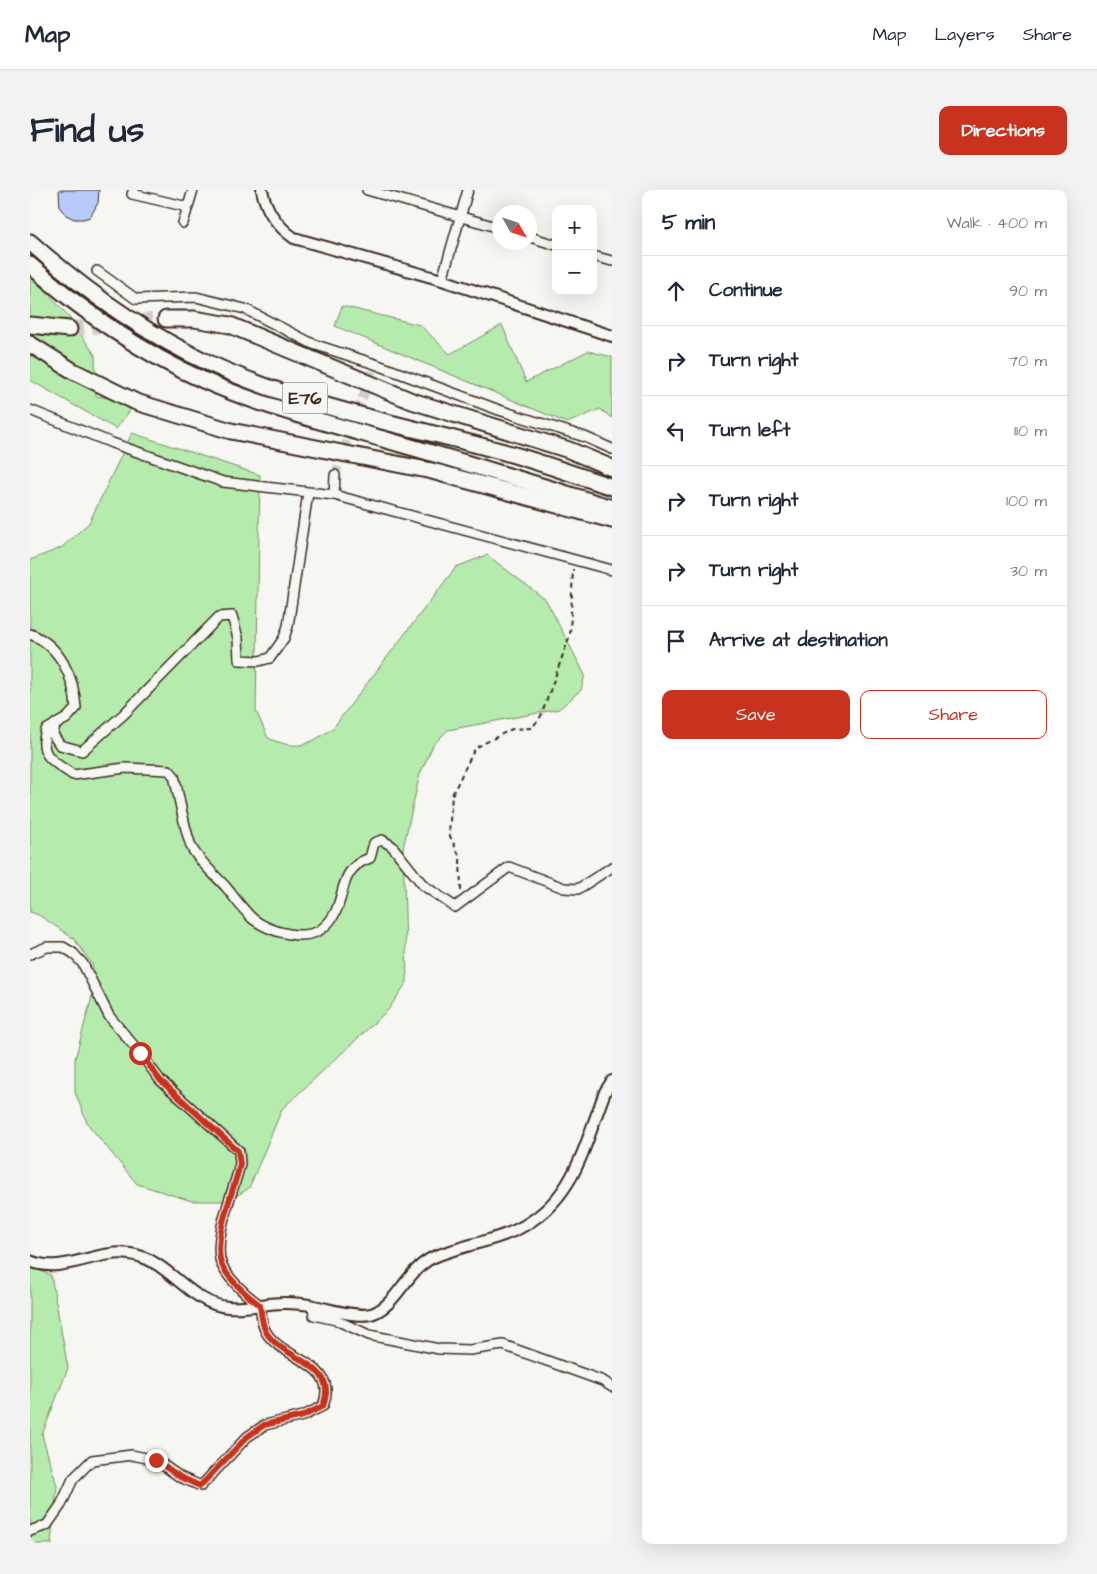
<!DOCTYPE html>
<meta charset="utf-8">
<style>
:root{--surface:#fff;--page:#f2f2f3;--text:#1f2937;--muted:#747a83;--line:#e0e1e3;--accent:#c8321e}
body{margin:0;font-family:"Architects Daughter",sans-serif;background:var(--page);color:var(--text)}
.controls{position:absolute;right:15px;top:15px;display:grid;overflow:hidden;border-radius:10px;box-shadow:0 5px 20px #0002}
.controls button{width:45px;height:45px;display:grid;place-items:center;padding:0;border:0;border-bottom:1px solid var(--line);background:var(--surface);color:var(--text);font:25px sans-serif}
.compass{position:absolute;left:462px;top:15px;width:45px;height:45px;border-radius:50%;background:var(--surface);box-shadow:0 5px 20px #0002;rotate:129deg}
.stop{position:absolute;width:15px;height:15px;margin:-11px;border:4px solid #c8321e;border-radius:50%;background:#fff}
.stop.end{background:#c8321e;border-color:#fff;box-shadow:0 1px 5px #0008}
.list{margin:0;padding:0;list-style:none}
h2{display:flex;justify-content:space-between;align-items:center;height:65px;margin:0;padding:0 20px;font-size:21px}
h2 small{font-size:16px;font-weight:400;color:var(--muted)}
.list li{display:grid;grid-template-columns:32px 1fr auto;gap:15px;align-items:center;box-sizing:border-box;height:70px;padding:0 20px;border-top:1px solid var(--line)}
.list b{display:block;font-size:19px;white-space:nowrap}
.list em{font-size:16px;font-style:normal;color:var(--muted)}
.actions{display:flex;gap:10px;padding:15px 20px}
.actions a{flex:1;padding:11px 0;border:1px solid var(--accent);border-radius:10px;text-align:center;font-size:18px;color:var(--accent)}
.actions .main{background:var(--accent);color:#fff}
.icon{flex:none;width:28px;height:28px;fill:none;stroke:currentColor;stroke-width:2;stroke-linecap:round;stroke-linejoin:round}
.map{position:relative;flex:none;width:582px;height:1354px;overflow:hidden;border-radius:10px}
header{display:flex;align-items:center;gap:30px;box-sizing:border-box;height:70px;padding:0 25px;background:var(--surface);border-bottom:1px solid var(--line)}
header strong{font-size:24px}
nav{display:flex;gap:28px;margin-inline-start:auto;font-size:18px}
.intro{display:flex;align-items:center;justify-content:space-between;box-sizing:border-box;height:120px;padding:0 30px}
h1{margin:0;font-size:35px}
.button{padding:12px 22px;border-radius:10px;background:var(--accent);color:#fff;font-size:18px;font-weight:700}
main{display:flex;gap:30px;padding:0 30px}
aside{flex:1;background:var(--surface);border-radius:10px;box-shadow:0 5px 20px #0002}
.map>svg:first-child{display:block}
.green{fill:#b5ecae;stroke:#788b66}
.building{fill:#b7cbfa;stroke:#3b2a1e}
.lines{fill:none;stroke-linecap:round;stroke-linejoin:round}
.minor-tunnel{stroke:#d1cdc8;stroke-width:9;stroke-dasharray:9 4.5;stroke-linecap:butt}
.motorway-tunnel{stroke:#d1cdc8;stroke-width:15;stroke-dasharray:15 8;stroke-linecap:butt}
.minor-casing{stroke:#3b2a1e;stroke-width:12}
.tertiary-casing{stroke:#3b2a1e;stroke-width:14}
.motorway-casing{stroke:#3b2a1e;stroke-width:19}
.path{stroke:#3b2a1e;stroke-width:2;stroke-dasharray:5 4;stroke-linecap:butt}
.minor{stroke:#f6f6f2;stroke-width:9}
.tertiary{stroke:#f6f6f2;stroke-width:10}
.motorway{stroke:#f6f6f2;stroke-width:15}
.route{stroke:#c8321e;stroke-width:6}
.labels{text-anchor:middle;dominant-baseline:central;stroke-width:4;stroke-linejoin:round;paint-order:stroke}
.shield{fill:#f6f6f2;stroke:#73675e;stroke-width:1}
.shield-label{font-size:18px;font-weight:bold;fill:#3b2a1e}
</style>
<header>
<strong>Map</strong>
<nav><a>Map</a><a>Layers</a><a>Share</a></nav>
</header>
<div class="intro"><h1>Find us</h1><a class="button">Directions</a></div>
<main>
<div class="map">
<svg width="582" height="1354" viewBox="0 0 582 1354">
<rect width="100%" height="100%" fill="#f6f6f2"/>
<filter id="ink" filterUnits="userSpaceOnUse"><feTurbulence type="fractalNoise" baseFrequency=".02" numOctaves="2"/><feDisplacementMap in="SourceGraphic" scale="10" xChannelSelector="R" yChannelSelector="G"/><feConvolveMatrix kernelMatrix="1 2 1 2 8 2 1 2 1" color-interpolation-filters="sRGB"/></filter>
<g filter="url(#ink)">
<g class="green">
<path d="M0,85l36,38 29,42 1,41 40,6 -20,27 -86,-49z"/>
<path d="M312,116l78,19 30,29 52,-29 24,57 62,-31 24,6v61l-12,-9 -33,14 -232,-97z"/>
<path d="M102,243l128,42 -4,236 12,27c30,13 39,8 65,-10l123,-161 31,-12 59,45 39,75 -4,15 -22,19 -111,21 -15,15 -13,29 -17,74 4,134 -19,28 -106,99 -33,79 -21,13h-36l-55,-17 -50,-61 -12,-31v-33l21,-77 -4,-18 -18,-25 -35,-24 -9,-3v-352l31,-12 28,-25z"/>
<path d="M0,1077l21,8 17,93 -26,67 15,51 -6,56 2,2h-23z"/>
</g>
<path class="building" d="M29,0h40l-1,13 -8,14 -7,2h-9l-8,-4 -6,-7z"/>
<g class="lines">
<path class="minor-tunnel" d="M305,285l37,-104"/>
<path class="motorway-tunnel" d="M39,139l97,-10"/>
<defs>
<g id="minor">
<path d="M104,0l-2,4 56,13"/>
<path d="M337,0l133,38"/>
<path d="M153,33l10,-33"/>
<path d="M500,47l26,8"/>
<path d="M563,66l19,5"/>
<path d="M67,81l39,28 60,-2 49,12 68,35 62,20 124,46 86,27 27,12"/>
<path d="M412,90l26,-90"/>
<path d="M0,220l82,33 111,39 111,13 278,75"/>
<path d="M304,305l1,-20"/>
<path d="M0,444c30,11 44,43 46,74l-9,10 -21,12c-8,26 7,31 27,45l52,-7 44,2 5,6c4,15 12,63 19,74 8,13 22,25 33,37 8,10 17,23 27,32 17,13 54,24 71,8 26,-22 9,-57 46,-69l4,-15 8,-3 10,6 31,39 32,22 54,-40 55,21 14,1 34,-22"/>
<path d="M25,534l-2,11 7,10 22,6 42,-37 95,-97 13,-1 6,22 1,22 20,1 11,-3 14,-20 4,-12 20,-133"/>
<path d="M0,764l17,-7h16l10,6 10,11 26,52 31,37 20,27 79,71 1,13c-6,27 -25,67 -20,95 3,16 27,37 40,46 1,8 2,20 6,27 17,29 74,30 57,74l-20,10 -38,9 -18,12 -46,49 -21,-9 -24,-17 -24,-5 -40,5 -19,19 -12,26 -14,20 -17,6"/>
<path d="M283,1116l1,9 22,5 33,15 70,14 31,1 33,-5 100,36 9,6"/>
</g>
<g id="tertiary">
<path d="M232,0c4,21 15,36 32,48l148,42 170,56"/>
<path d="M0,1071c33,14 66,-12 100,-7 39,5 59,50 98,53 18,2 37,-4 56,-4 10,0 21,1 30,3 15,3 46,13 60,7 24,-10 33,-44 60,-56 26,-11 56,-15 82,-27 59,-29 67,-82 89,-138l7,-11"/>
</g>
<g id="motorway">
<path d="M0,52c55,49 114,91 181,122 95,44 200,62 300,90 34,10 68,22 101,33"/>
<path d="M0,75c52,46 110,87 173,115 58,26 119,42 180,59 77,22 153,45 229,69"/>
<path d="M136,129h28l36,6 182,76 157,49 43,18"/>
<path d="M0,135l39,4"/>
<path d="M0,154l43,27 63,31 95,29 201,40 180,49"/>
</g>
</defs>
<use href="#minor" class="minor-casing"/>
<use href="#tertiary" class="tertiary-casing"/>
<use href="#motorway" class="motorway-casing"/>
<path class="path" d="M431,701l-1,-34 -11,-23 3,-39 23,-47 37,-19 20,-1 9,-12 29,-81 3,-66"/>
<use href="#minor" class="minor"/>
<use href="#tertiary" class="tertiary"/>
<use href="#motorway" class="motorway"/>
</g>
</g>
<g class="lines" filter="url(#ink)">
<path class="route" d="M110,863l20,27 78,71 2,13c-6,27 -25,68 -20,95 3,16 27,37 40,46 1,8 2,20 6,27 17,29 74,30 57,74l-20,10 -39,9 -17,12 -47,49 -20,-9 -24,-17"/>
</g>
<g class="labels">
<rect class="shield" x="252.5" y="192.5" width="45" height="31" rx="4"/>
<g class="shield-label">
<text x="275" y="208">E76</text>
</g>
</g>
</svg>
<div class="controls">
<button>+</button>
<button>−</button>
</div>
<svg class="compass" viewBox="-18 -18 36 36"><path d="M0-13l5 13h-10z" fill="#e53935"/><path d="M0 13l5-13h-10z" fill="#747a83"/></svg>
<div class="stop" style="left:110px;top:863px"></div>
<div class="stop end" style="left:126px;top:1270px"></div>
</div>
<aside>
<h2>5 min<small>Walk · 400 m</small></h2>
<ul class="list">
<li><svg class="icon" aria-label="ahead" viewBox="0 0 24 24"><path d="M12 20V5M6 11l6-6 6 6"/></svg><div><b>Continue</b></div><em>90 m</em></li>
<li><svg class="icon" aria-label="right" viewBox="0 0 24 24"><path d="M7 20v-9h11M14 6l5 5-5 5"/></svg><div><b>Turn right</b></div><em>70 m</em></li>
<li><svg class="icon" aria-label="left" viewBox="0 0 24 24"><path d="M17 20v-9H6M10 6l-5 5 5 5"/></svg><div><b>Turn left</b></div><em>110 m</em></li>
<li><svg class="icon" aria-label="right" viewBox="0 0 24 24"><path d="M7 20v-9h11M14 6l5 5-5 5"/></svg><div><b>Turn right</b></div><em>100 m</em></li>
<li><svg class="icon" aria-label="right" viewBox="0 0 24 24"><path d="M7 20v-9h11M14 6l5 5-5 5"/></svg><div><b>Turn right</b></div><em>30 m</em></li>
<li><svg class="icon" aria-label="arrive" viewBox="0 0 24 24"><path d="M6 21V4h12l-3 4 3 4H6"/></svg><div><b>Arrive at destination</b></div></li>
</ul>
<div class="actions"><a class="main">Save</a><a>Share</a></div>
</aside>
</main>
